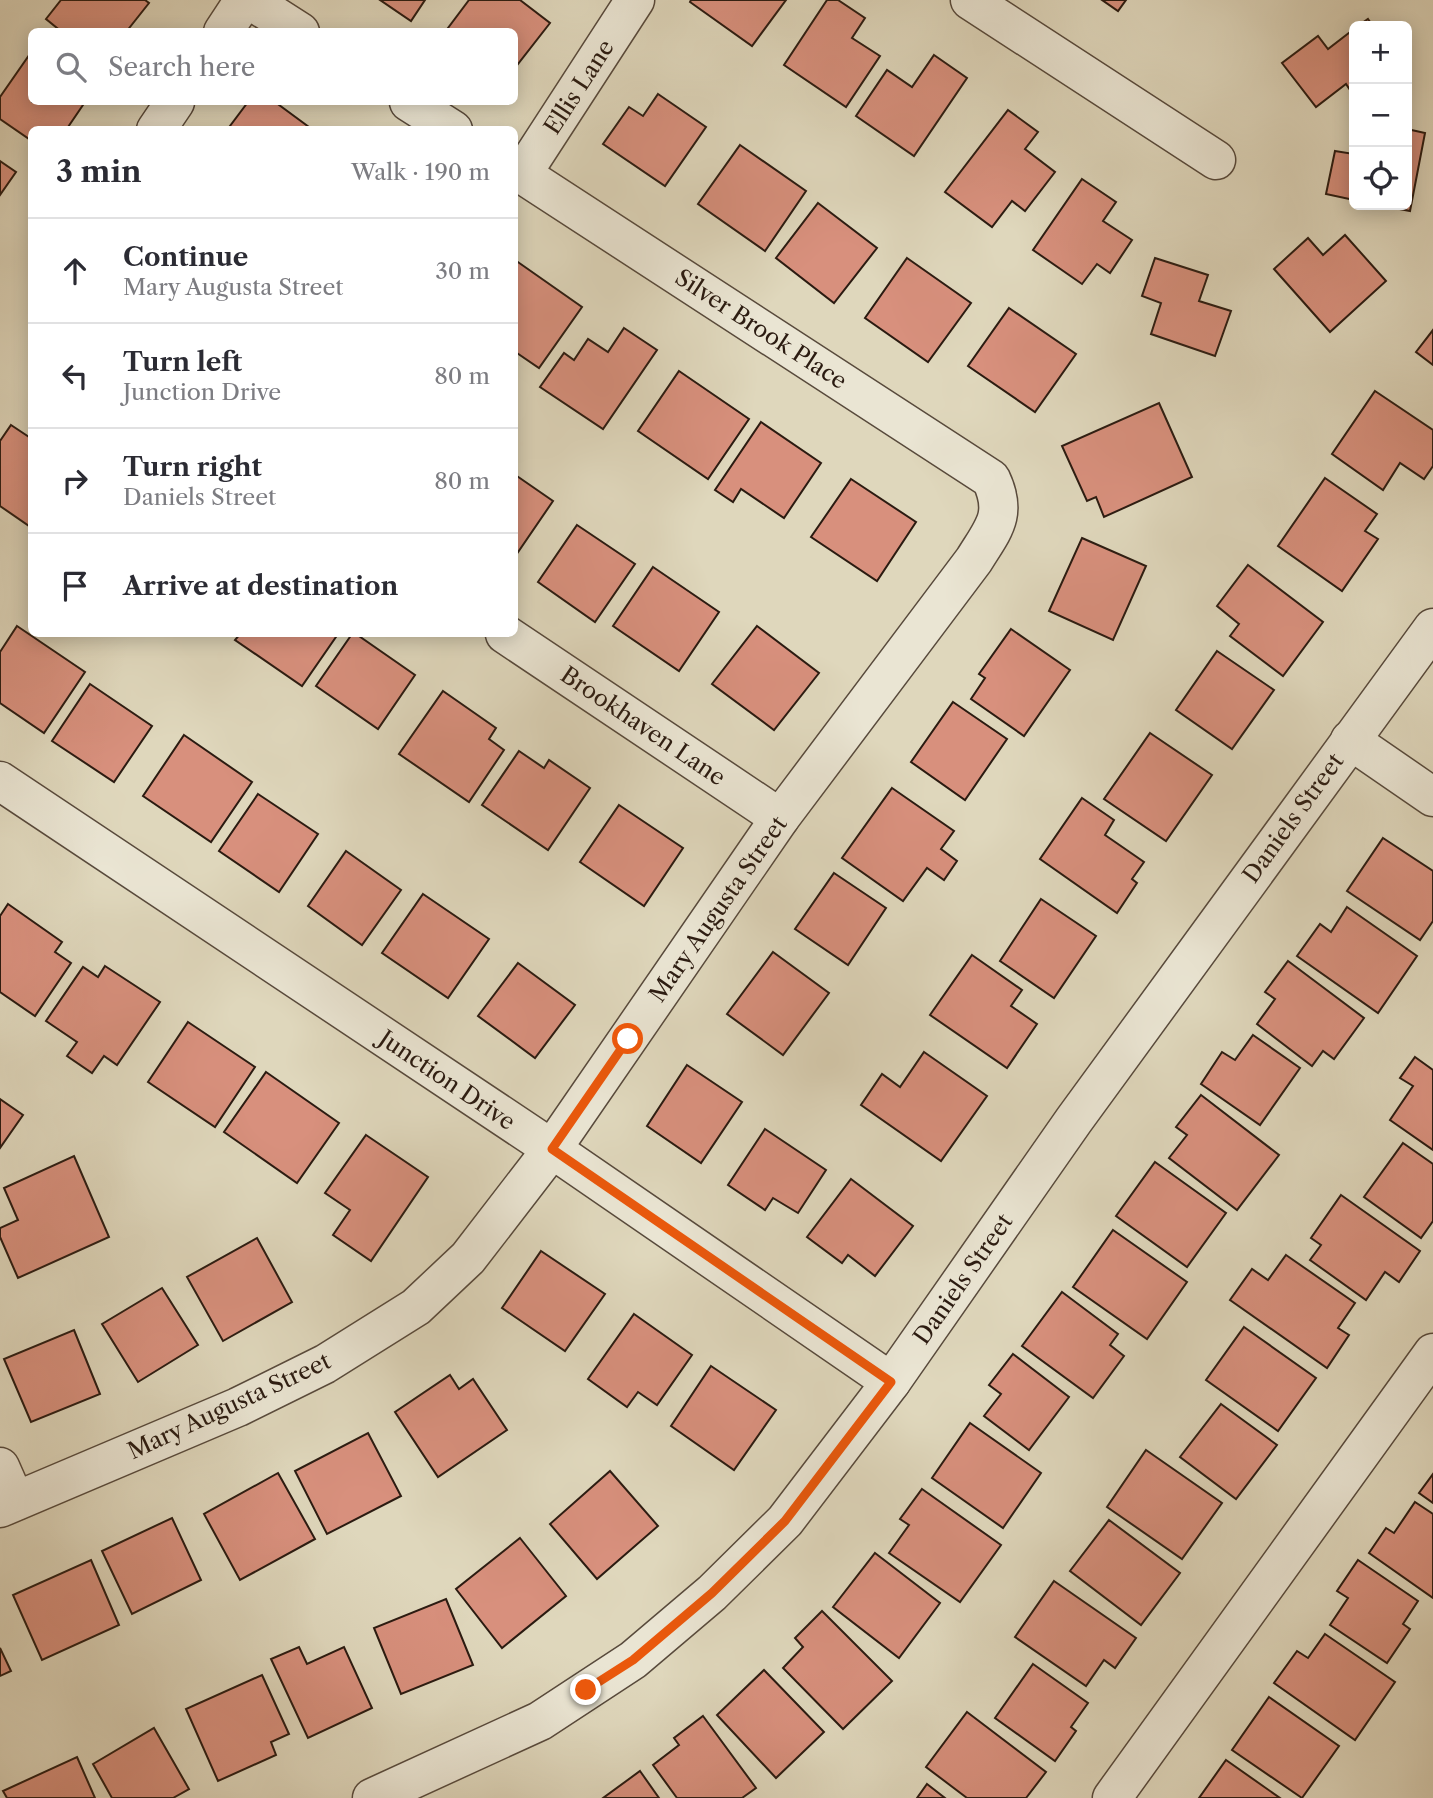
<!DOCTYPE html>
<meta charset="utf-8">
<style>
:root{--surface:#fff;--page:#f7f7f7;--text:#2b2b33;--muted:#7c7c81;--line:#e1e1e2}
body{margin:0;font-family:"Libre Caslon Text",serif;background:var(--page);color:var(--text)}
.controls{position:absolute;right:21px;top:21px;display:grid;overflow:hidden;border-radius:10px;box-shadow:0 4px 18px #0003}
.controls button{width:63px;height:63px;display:grid;place-items:center;padding:0;border:0;border-bottom:2px solid var(--line);background:var(--surface);color:var(--text);font:35px sans-serif}
.stop{position:absolute;width:21px;height:21px;margin:-16px;border:5px solid #ea580c;border-radius:50%;background:#fff}
.stop.end{background:#ea580c;border-color:#fff;box-shadow:0 2px 7px #0008}
.list{margin:0;padding:0;list-style:none}
h2{display:flex;justify-content:space-between;align-items:center;height:91px;margin:0;padding:0 28px;font-size:30px}
h2 small{font-size:23px;font-weight:400;color:var(--muted)}
.list li{display:grid;grid-template-columns:46px 1fr auto;gap:21px;align-items:center;box-sizing:border-box;height:105px;padding:0 28px;border-top:2px solid var(--line)}
.list b{display:block;font-size:26px;white-space:nowrap}
.list p{margin:0;font-size:23px;white-space:nowrap;color:var(--muted)}
.list em{font-size:23px;font-style:normal;color:var(--muted)}
.icon{flex:none;width:38px;height:38px;fill:none;stroke:currentColor;stroke-width:2;stroke-linecap:round;stroke-linejoin:round}
.map{position:relative;flex:none;width:1433px;height:1798px;overflow:hidden}
.search{position:absolute;background:var(--surface);box-shadow:0 4px 18px #0003;left:28px;top:28px;width:490px;height:77px;display:flex;align-items:center;gap:18px;box-sizing:border-box;padding:0 24px;border-radius:10px;color:var(--muted);font-size:26px}
.panel{position:absolute;background:var(--surface);box-shadow:0 4px 18px #0003;left:28px;top:126px;width:490px;height:511px;border-radius:10px}
.map>svg:first-child{display:block}
.building{fill:#d8907d;stroke:#2b1b11;stroke-width:2}
.lines{fill:none;stroke-linecap:round;stroke-linejoin:round}
.minor-casing{stroke:#584a3c;stroke-width:41}
.minor{stroke:#eae5d3;stroke-width:38}
.route{stroke:#ea580c;stroke-width:9}
.labels{text-anchor:middle;dominant-baseline:central;stroke-width:6;stroke-linejoin:round;paint-order:stroke}
.street-label{font-size:23px;fill:#2b1b11;stroke:#eae5d3}
</style>
<div class="map">
<svg width="1433" height="1798" viewBox="0 0 1433 1798">
<rect width="100%" height="100%" fill="#dfd7bc"/>
<filter id="stains"><feTurbulence type="fractalNoise" baseFrequency=".00286" numOctaves="4"/><feColorMatrix values="0 0 0 0 .2 0 0 0 0 .09 0 0 0 0 .02 0 0 0 .5 -.17"/></filter>
<radialGradient id="worn" r=".72"><stop offset=".6" stop-color="#630" stop-opacity="0"/><stop offset="1" stop-color="#630" stop-opacity=".3"/></radialGradient>
<g class="building">
<path d="M61,0h84l4,3 -23,29h-64l-16,-13z"/>
<path d="M380,0h45l-14,21z"/>
<path d="M469,0h51l30,23 -36,46v-37h-69z"/>
<path d="M691,0h95l-34,46 -62,-44z"/>
<path d="M827,0h11l27,18 -13,20 28,18 -34,51 -62,-42z"/>
<path d="M1102,0h24l-8,11z"/>
<path d="M1368,19l5,7h-15z"/>
<path d="M1354,29v67l-8,-12 -30,23 -34,-44 36,-27 10,13z"/>
<path d="M32,51v51h53l-19,28h-34v11l-32,-22v-22z"/>
<path d="M934,55l33,23 -53,78 -58,-40 31,-46 25,17z"/>
<path d="M658,94l48,33 -41,59 -62,-42 26,-37 14,9z"/>
<path d="M248,102h27l38,28h-86z"/>
<path d="M1008,110l30,22 -13,17 30,23 -30,39 -13,-10 -20,26 -47,-35z"/>
<path d="M1407,129l18,4 -15,78 -31,-6h28z"/>
<path d="M740,145l66,46 -41,60 -67,-47z"/>
<path d="M1335,151l19,3v46l-28,-6z"/>
<path d="M0,161l16,11 -16,23z"/>
<path d="M1082,179l34,23 -13,19 29,19 -22,33 -13,-9 -15,20 -49,-34z"/>
<path d="M818,203l59,45 -43,55 -58,-45z"/>
<path d="M1345,235l41,46 -56,51 -56,-63 34,-31 15,17z"/>
<path d="M907,258l64,45 -43,59 -63,-44z"/>
<path d="M1155,258l53,17 -9,26 32,10 -16,45 -64,-22 10,-31 -19,-7z"/>
<path d="M515,260l67,47 -43,61 -25,-17z"/>
<path d="M1009,308l67,46 -41,58 -67,-46z"/>
<path d="M624,328l33,22 -54,79 -63,-42 24,-34 10,7 14,-21 20,13z"/>
<path d="M1433,330v35l-17,-13z"/>
<path d="M679,371l70,48 -41,60 -70,-48z"/>
<path d="M1375,391l58,39v36l-9,13 -24,-16 -17,27 -51,-36z"/>
<path d="M1159,403l33,74 -88,40 -8,-20 -9,4 -25,-55z"/>
<path d="M761,422l60,41 -37,55 -43,-29 -8,13 -18,-12z"/>
<path d="M11,425l21,14v89l-32,-22v-65z"/>
<path d="M514,474l39,27 -39,57z"/>
<path d="M1325,478l52,36 -12,17 13,8 -36,52 -64,-45z"/>
<path d="M851,479l65,43 -39,59 -66,-44z"/>
<path d="M577,525l58,39 -40,58 -57,-40z"/>
<path d="M1082,538l64,28 -33,74 -64,-29z"/>
<path d="M1248,565l75,57 -40,54 -53,-40 9,-12 -22,-18z"/>
<path d="M653,567l66,45 -40,59 -66,-45z"/>
<path d="M17,626l68,46 -41,61 -44,-30v-51z"/>
<path d="M757,626l62,47 -45,57 -62,-46z"/>
<path d="M1011,629l59,41 -46,66 -53,-37 14,-21 -6,-4z"/>
<path d="M240,634h98l-36,52 -67,-46z"/>
<path d="M352,634h4l59,41 -37,54 -62,-43z"/>
<path d="M1217,651l57,39 -42,59 -56,-39z"/>
<path d="M90,684l62,42 -38,56 -62,-41z"/>
<path d="M443,691l53,37 -7,11 15,11 -35,52 -70,-48z"/>
<path d="M953,702l54,37 -42,61 -54,-38z"/>
<path d="M1150,733l62,42 -46,66 -62,-42z"/>
<path d="M184,735l68,47 -41,60 -68,-46z"/>
<path d="M519,751l25,17 5,-8 41,28 -42,62 -66,-45z"/>
<path d="M892,788l62,43 -13,18 16,12 -13,19 -17,-12 -24,33 -61,-43z"/>
<path d="M258,794l60,40 -39,58 -60,-41z"/>
<path d="M1082,798l32,22 -9,15 39,27 -12,17 5,4 -20,30 -77,-54z"/>
<path d="M619,805l64,43 -39,58 -64,-44z"/>
<path d="M1383,838l50,33v50l-13,19 -73,-49z"/>
<path d="M346,851l55,39 -39,55 -54,-39z"/>
<path d="M834,873l52,35 -38,57 -53,-36z"/>
<path d="M423,894l66,45 -41,59 -66,-45z"/>
<path d="M1041,899l55,37 -42,62 -54,-37z"/>
<path d="M8,904l54,38 -7,10 16,11 -36,53 -35,-24v-76z"/>
<path d="M1347,907l70,49 -39,57 -81,-57 23,-32 11,8z"/>
<path d="M773,952l56,41 -46,62 -56,-41z"/>
<path d="M972,955l50,35 -11,16 26,18 -30,44 -77,-53z"/>
<path d="M1288,961l76,57 -30,41 -11,-8 -11,15 -55,-42 18,-25 -10,-7z"/>
<path d="M518,963l57,42 -40,53 -57,-42z"/>
<path d="M105,966l55,36 -43,63 -13,-9 -12,17 -25,-17 10,-14 -31,-21 37,-54 15,10z"/>
<path d="M188,1022l67,45 -40,60 -67,-45z"/>
<path d="M1253,1035l47,33 -40,57 -59,-41 21,-32 13,8z"/>
<path d="M924,1052l63,44 -46,65 -80,-56 21,-31 18,13z"/>
<path d="M1415,1057l18,13v80l-43,-30 23,-34 -13,-8z"/>
<path d="M687,1065l55,37 -41,61 -54,-37z"/>
<path d="M266,1072l73,51 -42,60 -73,-51z"/>
<path d="M1201,1095l78,60 -42,55 -68,-52 18,-23 -11,-8z"/>
<path d="M0,1099l23,16 -23,33z"/>
<path d="M765,1129l61,41 -28,43 -25,-15 -8,12 -37,-25z"/>
<path d="M366,1135l62,42 -57,84 -38,-26 17,-25 -25,-17z"/>
<path d="M1403,1143l30,21v57l-12,17 -57,-41z"/>
<path d="M74,1156l35,81 -91,41 -18,-41v-9l18,-8 -14,-32z"/>
<path d="M1155,1162l71,51 -39,54 -71,-51z"/>
<path d="M851,1179l62,47 -38,50 -27,-21 -6,8 -35,-26z"/>
<path d="M1341,1195l79,56 -21,31 -14,-10 -19,28 -56,-40 11,-15 -10,-7z"/>
<path d="M1113,1230l74,52 -40,57 -74,-52z"/>
<path d="M257,1238l35,64 -69,39 -36,-64z"/>
<path d="M541,1251l64,43 -40,57 -63,-43z"/>
<path d="M1286,1255l69,48 -17,25 11,7 -22,33 -97,-68 22,-31 16,11z"/>
<path d="M162,1288l36,57 -60,37 -36,-58z"/>
<path d="M1062,1292l56,42 -8,11 14,11 -31,42 -71,-52z"/>
<path d="M634,1314l58,41 -35,50 -19,-13 -11,15 -39,-28z"/>
<path d="M1244,1327l72,51 -38,53 -72,-51z"/>
<path d="M74,1330l26,64 -69,28 -27,-63z"/>
<path d="M1013,1354l56,43 -40,53 -45,-34 17,-22 -12,-9z"/>
<path d="M711,1366l65,44 -42,60 -63,-44z"/>
<path d="M450,1375l9,14 14,-10 34,51 -69,47 -43,-65z"/>
<path d="M1221,1404l56,41 -41,54 -56,-42z"/>
<path d="M970,1423l71,50 -38,55 -71,-50z"/>
<path d="M368,1433l33,63 -74,38 -32,-63z"/>
<path d="M1146,1450l76,53 -40,56 -75,-52z"/>
<path d="M610,1471l48,55 -61,53 -47,-55z"/>
<path d="M278,1473l37,66 -75,41 -36,-66z"/>
<path d="M1433,1474v29l-14,-10z"/>
<path d="M922,1489l79,56 -41,57 -71,-49 20,-28 -9,-6z"/>
<path d="M1415,1502l18,12v84l-64,-45 17,-25 8,5z"/>
<path d="M172,1518l29,62 -69,34 -30,-63z"/>
<path d="M1109,1520l71,53 -39,52 -71,-54z"/>
<path d="M520,1538l46,58 -64,52 -46,-59z"/>
<path d="M875,1553l65,50 -41,55 -66,-51z"/>
<path d="M91,1560l28,65 -77,35 -29,-65z"/>
<path d="M1358,1560l60,41 -15,23 7,5 -23,34 -57,-38 18,-27 -11,-7z"/>
<path d="M1054,1581l82,57 -21,30 -11,-8 -18,26 -71,-49z"/>
<path d="M446,1599l27,66 -72,29 -27,-66z"/>
<path d="M822,1611l70,70 -49,48 -60,-61 20,-21 -8,-9z"/>
<path d="M1325,1634l70,48 -40,58 -81,-57 23,-32 11,7z"/>
<path d="M299,1647l8,17 37,-17 28,61 -64,30 -37,-79z"/>
<path d="M0,1648l11,23 -11,5z"/>
<path d="M1033,1664l55,39 -17,24 5,4 -21,30 -60,-43z"/>
<path d="M764,1670l60,62 -48,46 -59,-63z"/>
<path d="M262,1675l27,59 -18,8 5,13 -58,26 -32,-72z"/>
<path d="M1269,1697l70,49 -37,52 -70,-48z"/>
<path d="M967,1712l79,60 -20,26h-59l-41,-31z"/>
<path d="M703,1716l53,72 -14,10h-65l-24,-33 26,-20 -5,-7z"/>
<path d="M154,1728l35,61 -16,9h-61l-19,-34z"/>
<path d="M77,1757l18,41h-88l-4,-7z"/>
<path d="M1226,1760l54,38h-81z"/>
<path d="M640,1771l19,27h-56z"/>
<path d="M927,1784l18,14h-28z"/>
</g>
<g class="lines">
<defs>
<g id="minor">
<path d="M250,0l50,32"/>
<path d="M970,0l246,160"/>
<path d="M223,32l21,-32"/>
<path d="M409,102l44,28"/>
<path d="M156,130l19,-28"/>
<path d="M522,174l113,-174"/>
<path d="M505,634l275,184"/>
<path d="M1350,740l83,57"/>
<path d="M0,781l552,368 339,233"/>
<path d="M0,1467l15,34"/>
<path d="M0,1508l238,-101 87,-43 91,-57 52,-49 84,-109 228,-331 194,-258c19,-31 34,-45 17,-81l-477,-310"/>
<path d="M372,1798l168,-77 93,-61 79,-67 73,-72 106,-139 183,-262 359,-492"/>
<path d="M1112,1798l321,-445"/>
</g>
</defs>
<use href="#minor" class="minor-casing"/>
<use href="#minor" class="minor"/>
</g>
<g class="lines">
<path class="route" d="M586,1690l47,-30 79,-67 73,-72 106,-139 -339,-233 76,-110"/>
</g>
<g class="labels">
<g class="street-label">
<text transform="translate(579 87) rotate(-57)">Ellis Lane</text>
<text transform="translate(761 329) rotate(33)">Silver Brook Place</text>
<text transform="translate(643 726) rotate(34)">Brookhaven Lane</text>
<text transform="translate(1293 818) rotate(-54)">Daniels Street</text>
<text transform="translate(718 909) rotate(-55)">Mary Augusta Street</text>
<text transform="translate(447 1080) rotate(34)">Junction Drive</text>
<text transform="translate(963 1279) rotate(-55)">Daniels Street</text>
<text transform="translate(229 1406) rotate(-25)">Mary Augusta Street</text>
</g>
</g>
<rect width="100%" height="100%" filter="url(#stains)"/>
<rect width="100%" height="100%" fill="url(#worn)"/>
</svg>
<div class="controls">
<button>+</button>
<button>−</button>
<button><svg class="icon" aria-label="locate" viewBox="0 0 24 24"><circle cx="12" cy="12" r="6"/><path d="M12 2v4M12 18v4M2 12h4M18 12h4"/></svg></button>
</div>
<div class="stop" style="left:628px;top:1039px"></div>
<div class="stop end" style="left:586px;top:1690px"></div>
<div class="search"><svg class="icon" aria-label="search" viewBox="0 0 24 24"><circle cx="10" cy="10" r="6"/><path d="M15 15l6 6"/></svg>Search here</div>
<section class="panel">
<h2>3 min<small>Walk · 190 m</small></h2>
<ul class="list">
<li><svg class="icon" aria-label="ahead" viewBox="0 0 24 24"><path d="M12 20V5M6 11l6-6 6 6"/></svg><div><b>Continue</b><p>Mary Augusta Street</p></div><em>30 m</em></li>
<li><svg class="icon" aria-label="left" viewBox="0 0 24 24"><path d="M17 20v-9H6M10 6l-5 5 5 5"/></svg><div><b>Turn left</b><p>Junction Drive</p></div><em>80 m</em></li>
<li><svg class="icon" aria-label="right" viewBox="0 0 24 24"><path d="M7 20v-9h11M14 6l5 5-5 5"/></svg><div><b>Turn right</b><p>Daniels Street</p></div><em>80 m</em></li>
<li><svg class="icon" aria-label="arrive" viewBox="0 0 24 24"><path d="M6 21V4h12l-3 4 3 4H6"/></svg><div><b>Arrive at destination</b></div></li>
</ul>
</section>
</div>
